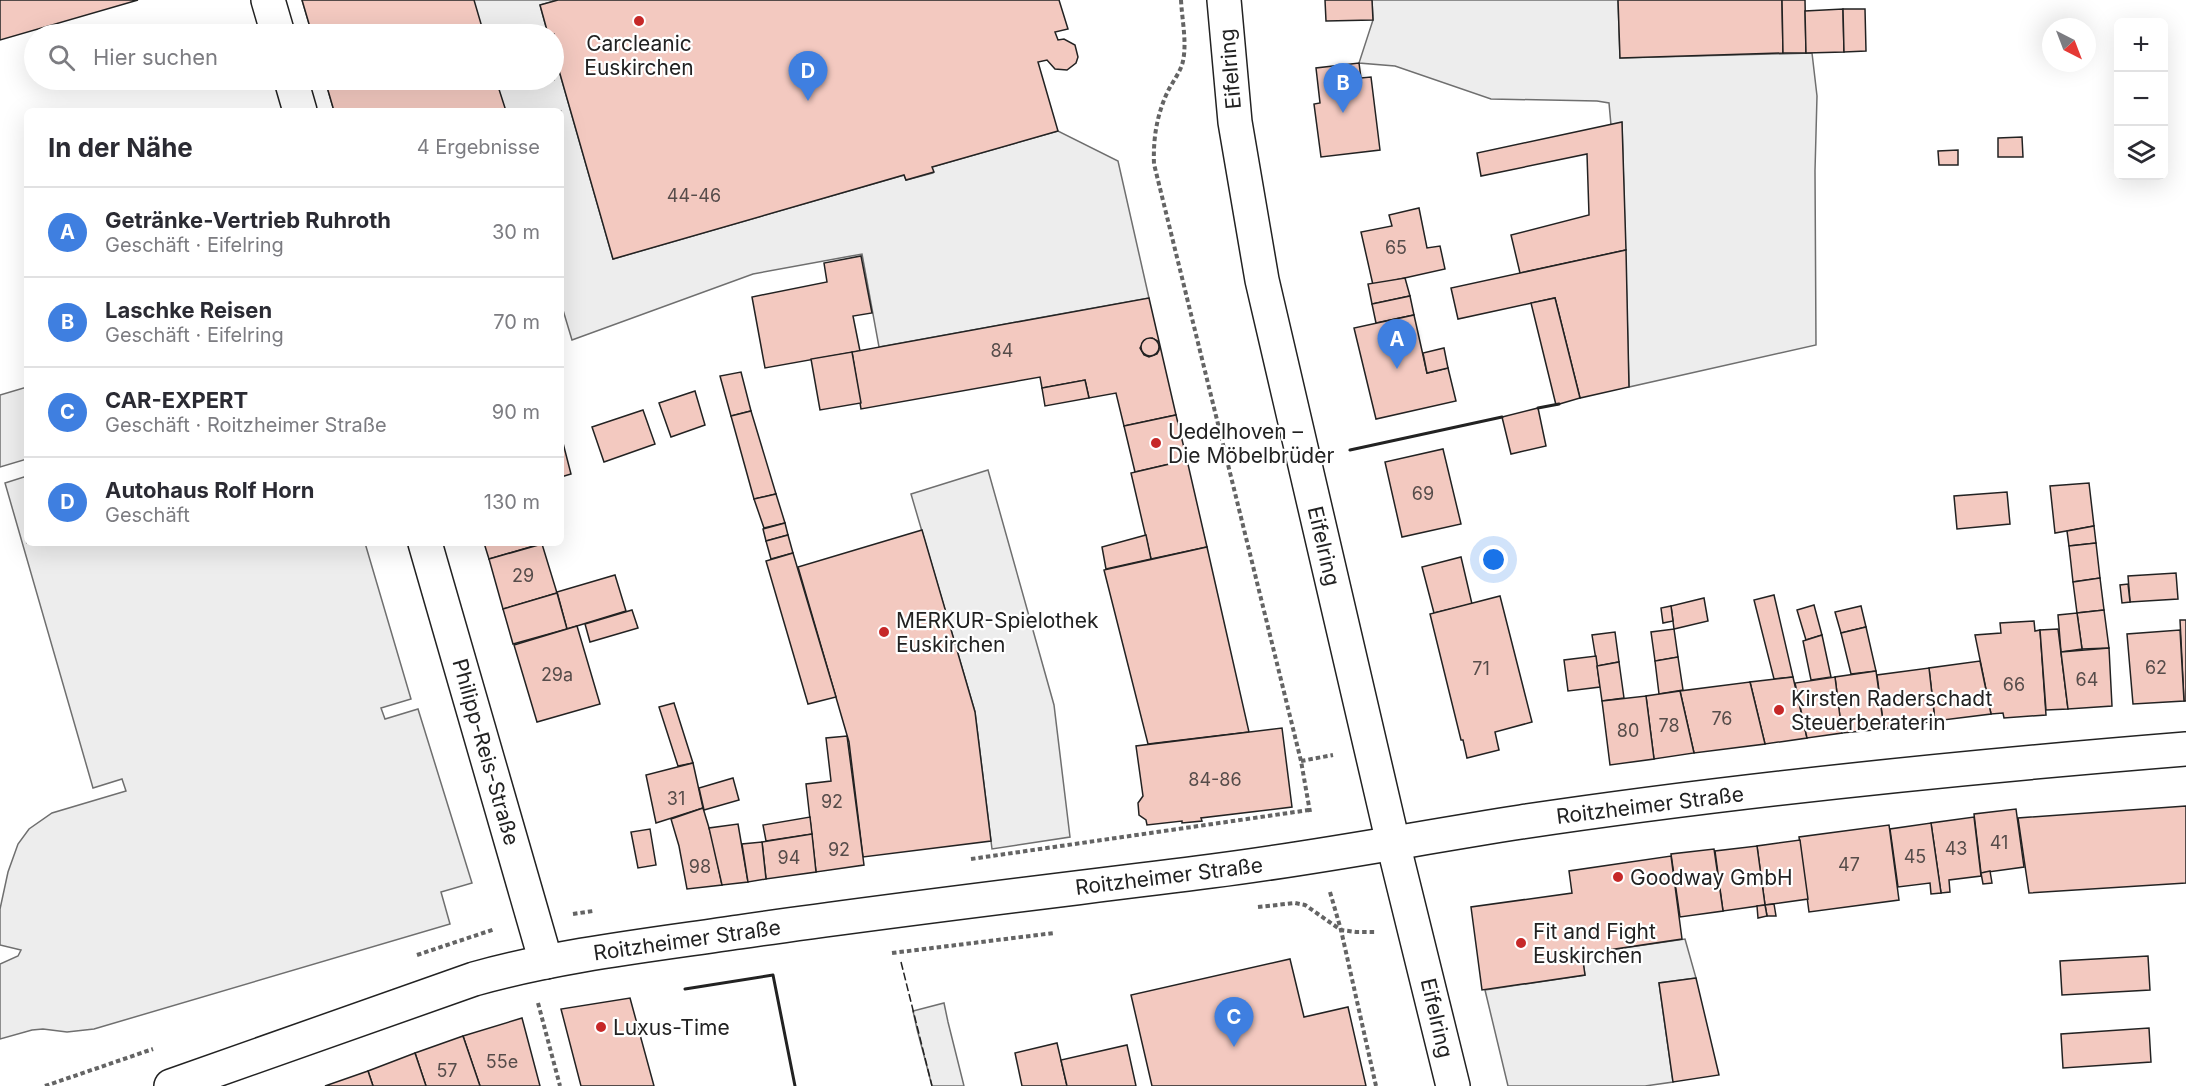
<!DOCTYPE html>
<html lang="de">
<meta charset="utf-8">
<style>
:root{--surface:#fff;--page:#f7f7f7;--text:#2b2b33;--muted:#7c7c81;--line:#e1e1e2;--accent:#111827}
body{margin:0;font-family:Inter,sans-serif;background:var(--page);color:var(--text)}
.controls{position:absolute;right:18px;top:18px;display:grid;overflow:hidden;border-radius:9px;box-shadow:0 6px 24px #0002}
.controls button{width:54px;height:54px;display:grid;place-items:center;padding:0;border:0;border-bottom:2px solid var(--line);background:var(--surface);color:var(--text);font:30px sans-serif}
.compass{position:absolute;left:2042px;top:18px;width:54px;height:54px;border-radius:50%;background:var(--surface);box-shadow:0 6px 24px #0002;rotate:138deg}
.you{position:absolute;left:1494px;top:560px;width:21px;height:21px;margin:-15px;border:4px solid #fff;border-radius:50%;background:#1a73e8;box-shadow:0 0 0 9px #1a73e833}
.badge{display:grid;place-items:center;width:39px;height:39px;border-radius:50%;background:var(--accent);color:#fff;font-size:20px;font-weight:700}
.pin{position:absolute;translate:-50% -50px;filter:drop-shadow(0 2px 3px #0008)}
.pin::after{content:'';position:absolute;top:32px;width:21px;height:18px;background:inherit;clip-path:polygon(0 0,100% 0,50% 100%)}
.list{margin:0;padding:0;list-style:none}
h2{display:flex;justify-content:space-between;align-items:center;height:78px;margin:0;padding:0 24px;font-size:26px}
h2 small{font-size:20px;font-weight:400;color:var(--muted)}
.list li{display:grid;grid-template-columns:39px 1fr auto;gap:18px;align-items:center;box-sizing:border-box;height:90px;padding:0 24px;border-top:2px solid var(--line)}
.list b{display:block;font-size:22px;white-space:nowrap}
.list p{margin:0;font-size:20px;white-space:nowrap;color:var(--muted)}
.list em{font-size:20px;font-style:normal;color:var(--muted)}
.icon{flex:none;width:33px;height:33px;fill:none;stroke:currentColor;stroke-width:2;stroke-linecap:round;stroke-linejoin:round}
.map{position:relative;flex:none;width:2186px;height:1086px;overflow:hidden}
.search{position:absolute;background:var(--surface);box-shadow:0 6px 24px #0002;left:24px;top:24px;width:540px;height:66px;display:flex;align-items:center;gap:15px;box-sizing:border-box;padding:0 21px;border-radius:33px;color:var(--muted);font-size:22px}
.panel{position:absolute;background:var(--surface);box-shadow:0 6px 24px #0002;left:24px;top:108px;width:540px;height:438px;border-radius:9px}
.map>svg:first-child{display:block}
.parking{fill:#ededed;stroke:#6f6f6f;stroke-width:1.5}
.building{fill:#f3c9c0;stroke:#222;stroke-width:1.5;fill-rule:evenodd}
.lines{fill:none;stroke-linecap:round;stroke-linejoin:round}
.street-casing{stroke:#222;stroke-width:36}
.secondary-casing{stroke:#222;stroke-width:36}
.path{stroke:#646464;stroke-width:4;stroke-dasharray:4.5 3;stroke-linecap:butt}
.street{stroke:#fff;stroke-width:33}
.secondary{stroke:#fff;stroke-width:33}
.fence{stroke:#222;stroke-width:1.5;stroke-dasharray:8 3;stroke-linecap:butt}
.wall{stroke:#222;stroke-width:3}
.poi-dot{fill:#c62828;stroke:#fff;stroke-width:2}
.labels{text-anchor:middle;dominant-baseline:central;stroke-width:4.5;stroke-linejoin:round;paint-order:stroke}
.number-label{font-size:18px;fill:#564c4a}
.poi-label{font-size:21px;fill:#222;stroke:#fff;text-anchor:start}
.street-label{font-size:21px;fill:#222;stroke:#fff}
</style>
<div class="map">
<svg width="2186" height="1086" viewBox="0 0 2186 1086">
<rect width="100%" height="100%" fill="#fff"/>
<g class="parking">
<path d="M302,0h256l-18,5 8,29h-236z"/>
<path d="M1372,0h246l2,58 192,-5 5,43 -2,75 1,174 -187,42 -7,-264 -11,2 -2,-22 -12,-2 -106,-2 -96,-33 -36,-3 14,-43z"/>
<path d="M554,53l59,206 291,-84 2,5 27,-7 -1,-6 126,-36 60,30 31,137 -270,49 -17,-93 -109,20 -181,66 -9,-30h-2v-199h-227l-9,-31h229z"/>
<path d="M27,387v72l-27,8v-72z"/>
<path d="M988,470l66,235 16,132 -78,12 -17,-137 -64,-218z"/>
<path d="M27,476v67h338l46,156 -30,9 4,11 33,-10 54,174 -31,9 9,32 -356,105 -27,3 -24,-3 -11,1 -32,9v-75l18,-8 3,-6 -21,-5v-36l8,-37 10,-28 11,-15 23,-16 74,-22 -4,-12 -29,9 -88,-305z"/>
<path d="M1685,939l11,39 -37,5 14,99 -28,4h-137l-23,-96 100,-15 -3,-21z"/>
<path d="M944,1003l4,19 16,64h-32l-15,-57 -4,-18z"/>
</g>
<g class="building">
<path d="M0,0h138l-138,40z"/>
<path d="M302,0h172l10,34h-172z"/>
<path d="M558,0h501l9,29 -13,3 3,8 6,-1 11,6 3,12 -2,6 -9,7 -12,-1 -8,-9 -9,2 20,69 -126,36 2,5 -28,8 -2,-5 -291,84 -59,-206v-19h-6l-8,-29z"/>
<path d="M1325,0h47l1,20 -47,1z"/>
<path d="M1618,0h164l1,53 -163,5z"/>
<path d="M1782,0h23l1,53h-23z"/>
<path d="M1843,9l1,43 -38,1 -1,-42z"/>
<path d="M1843,9h22l1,42 -22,1z"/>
<path d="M1359,63l2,15 10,-1 9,73 -59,7 -7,-53 6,-1 -4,-35z"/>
<path d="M325,80h171l10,31h-172z"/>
<path d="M1622,122l4,128 -106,23 -9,-38 78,-20 -2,-61 -106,22 -4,-23z"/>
<path d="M2022,137l1,20h-25v-19z"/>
<path d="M1958,150v15h-19l-1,-14z"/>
<path d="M1419,208l8,40 13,-2 5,23 -72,16 -12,-53 31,-6 -3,-11z"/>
<path d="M1626,250l3,137 -49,11 -25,-100 -97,21 -7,-31z"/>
<path d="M861,256l11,57 -19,3 7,35 -95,17 -13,-71 75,-15 -3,-19z"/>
<path d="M1405,278l5,18 -38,8 -4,-20z"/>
<path d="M1410,296l4,19 -38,8 -4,-19z"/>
<path d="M1149,298l27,117 -52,11 -8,-33 -27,5 -4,-18 -43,8 -2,-11 -179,32 -9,-57zM1152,338l7,4v8l-2,4 -8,3 -5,-2 -4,-7 5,-8z"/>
<path d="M1555,298l25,100 -24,7 -25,-102z"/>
<path d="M1414,315l13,58 21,-5 8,33 -80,18 -22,-91z"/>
<circle cx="1150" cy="347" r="9"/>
<path d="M1444,348l4,20 -21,5 -4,-20z"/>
<path d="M852,352l9,51 -41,7 -9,-51z"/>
<path d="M741,372l10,39 -20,5 -11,-40z"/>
<path d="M1085,380l4,18 -44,8 -3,-18z"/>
<path d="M695,391l10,34 -34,12 -12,-34z"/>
<path d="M1538,408l8,38 -35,8 -9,-37z"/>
<path d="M643,410l12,34 -51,18 -12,-35z"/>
<path d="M751,411l25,83 -22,5 -23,-83z"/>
<path d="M1176,415l11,45 -52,12 -11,-46z"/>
<path d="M563,443l8,31 -10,3v-33z"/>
<path d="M1443,449l18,75 -59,13 -17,-75z"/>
<path d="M1187,460l20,87 -56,12 -20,-86z"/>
<path d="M2089,483l5,43 -39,7 -5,-47z"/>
<path d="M2007,492l3,32 -53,5 -3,-33z"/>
<path d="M776,494l9,29 -21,5 -10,-29z"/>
<path d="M785,523l3,12 -22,6 -3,-12z"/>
<path d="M2094,526l2,17 -27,3 -2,-15z"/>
<path d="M922,530l53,182 16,129 -128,16 -14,-115 -51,-175z"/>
<path d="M788,535l5,18 -22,6 -5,-18z"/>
<path d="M1146,535l5,24 -45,10 -4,-22z"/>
<path d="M484,543h60l-55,16z"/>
<path d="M2096,543l4,35 -27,4 -4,-36z"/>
<path d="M542,544l15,49 -54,16 -14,-50z"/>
<path d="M1207,547l42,185 -101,12 -44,-174z"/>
<path d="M793,553l43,144 -28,7 -42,-143z"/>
<path d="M1461,557l11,47 -38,9 -12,-46z"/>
<path d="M2176,573l2,26 -48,3 -2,-26z"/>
<path d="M615,575l11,36 -59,18 -10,-37z"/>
<path d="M2100,578l4,32 -27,3 -4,-31z"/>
<path d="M2128,584l2,18 -8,1 -2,-18z"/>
<path d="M557,593l10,36 -54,15 -10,-35z"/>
<path d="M1774,595l19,82 -19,2 -20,-79z"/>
<path d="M1500,596l32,126 -37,10 4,18 -32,8 -4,-18h-2l-31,-126z"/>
<path d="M1704,598l4,23 -34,8 -3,-23z"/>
<path d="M1814,605l8,30 -16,5 -9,-30z"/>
<path d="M1671,606l2,15 -10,2 -2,-15z"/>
<path d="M1861,606l5,21 -25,6 -6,-21z"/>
<path d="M632,610l6,18 -48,14 -5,-18z"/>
<path d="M2104,610l5,38 -27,1 -5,-36z"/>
<path d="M2077,613l5,36 -21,3 -3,-37z"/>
<path d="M2180,620h6v81h-2z"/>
<path d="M2034,621l1,10 5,-1 6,85 -42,3 -1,-5 -12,1 -16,-79 26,-2 -1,-10z"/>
<path d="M577,626l23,78 -63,18 -23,-77z"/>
<path d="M1866,627l10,44 -25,3 -10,-41z"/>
<path d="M1674,629l4,28 -23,4 -4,-29z"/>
<path d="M2058,629l10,80 -22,1 -6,-80z"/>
<path d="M2180,630l4,71 -51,3 -6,-70z"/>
<path d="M1615,632l4,30 -22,4 -5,-31z"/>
<path d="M1822,635l9,42 -20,3 -8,-39z"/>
<path d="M2109,648l3,58 -44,3 -7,-57z"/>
<path d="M1596,656l4,31 -32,4 -4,-31z"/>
<path d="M1678,657l5,33 -24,4 -4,-33z"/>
<path d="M1980,661l11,53 -56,7 -6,-53z"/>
<path d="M1619,662l5,36 -22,3 -5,-35z"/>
<path d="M1929,668l6,53 -51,8 -7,-54z"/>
<path d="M1876,671l8,58 -42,4 -7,-56z"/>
<path d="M1793,677l14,61 -42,6 -15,-62z"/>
<path d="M1835,677l7,56 -35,5 -12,-55z"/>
<path d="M1750,682l15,62 -71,9 -14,-62z"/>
<path d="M1680,691l14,62 -40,6 -8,-63z"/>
<path d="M1646,696l8,63 -44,6 -8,-64z"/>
<path d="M674,703l19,60 -15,3 -19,-59z"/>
<path d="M1282,728l10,79 -91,11 1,3 -20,2v-2l-35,4 -1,-5 -7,-5 -1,-12 5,-7 -7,-50z"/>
<path d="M847,736l17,129 -48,7 -10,-88 25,-3 -5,-43z"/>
<path d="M693,763l10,45 -47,15 -10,-48z"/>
<path d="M733,778l6,22 -35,10 -5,-22z"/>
<path d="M2186,806v77l-157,10 -11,-75z"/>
<path d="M703,808l10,33 9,44 -35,4 -8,-43 -8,-27z"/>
<path d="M2016,809l8,58 -43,6 -7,-59z"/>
<path d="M810,817l2,17 -46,7 -3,-16z"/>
<path d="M1974,817l7,59 -32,4 1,12 -9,1 -10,-70z"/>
<path d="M1931,823l10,70 -10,1 -1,-11 -32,4 -8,-58z"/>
<path d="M738,824l10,58 -26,3 -13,-57z"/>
<path d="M1889,825l10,75 -90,12 -10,-75z"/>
<path d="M650,829l6,36 -18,3 -7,-36z"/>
<path d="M812,834l4,38 -50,7 -4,-37z"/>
<path d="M1800,840l8,59 -43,6 -8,-59z"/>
<path d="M762,842l4,37 -18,3 -6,-38z"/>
<path d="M1757,846l8,59 -42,6 -8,-60z"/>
<path d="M1714,849l9,62 -43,6 -9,-63z"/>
<path d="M1671,856l11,83 -100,15 3,21 -103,15 -11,-83 101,-14 -3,-22z"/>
<path d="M1990,871l2,12 -9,1 -2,-11z"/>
<path d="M1774,904l2,12h-9l-2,-11z"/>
<path d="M1765,905l2,11 -9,2 -1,-12z"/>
<path d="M2148,956l2,34 -88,5 -2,-34z"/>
<path d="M1290,959l14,58 44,-10 18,79h-214l-21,-91z"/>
<path d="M1696,978l23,97 -46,7 -14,-99z"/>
<path d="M630,998l24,88h-73l-20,-77z"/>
<path d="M522,1018l18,68h-60l-17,-50z"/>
<path d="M2149,1028l2,34 -88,6 -2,-34z"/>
<path d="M463,1036l17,50h-54l-11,-33z"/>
<path d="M1057,1043l10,43h-45l-7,-33z"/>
<path d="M1127,1045l9,41h-69l-6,-26z"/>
<path d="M415,1053l11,33h-53l-5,-15z"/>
<path d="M368,1071l5,15h-48z"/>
</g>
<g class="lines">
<defs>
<g id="street">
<path d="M268,0l10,34"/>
<path d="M291,80l9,31"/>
<path d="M425,543l121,419"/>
</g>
<g id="secondary">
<path d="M1224,0l11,122 27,158 131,563 60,243"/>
<path d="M171,1086l303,-107c86,-24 176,-34 265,-47 157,-23 315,-41 473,-61 104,-13 206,-33 309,-49 221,-33 443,-55 665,-73"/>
</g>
</defs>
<use href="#street" class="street-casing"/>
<use href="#secondary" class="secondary-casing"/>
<g class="path">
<path d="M1181,0c1,20 6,42 2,61 -2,10 -10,20 -15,30 -11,23 -15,47 -14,73l147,597 9,51"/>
<path d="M1301,761l32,-6"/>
<path d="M971,859l338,-49"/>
<path d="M1330,892l11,38 35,156"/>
<path d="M1258,907l37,-4 10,2 36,25 15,2h21"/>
<path d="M573,914l20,-3"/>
<path d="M892,953l162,-20"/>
<path d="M417,955l78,-26"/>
<path d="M538,1003l22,83"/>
<path d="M45,1086l108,-37"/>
</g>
<use href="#street" class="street"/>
<use href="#secondary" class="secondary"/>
<path class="fence" d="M901,962l31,124"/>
<g class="wall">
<path d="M1538,408l21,-4"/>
<path d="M1350,450l152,-33"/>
<path d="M685,989l88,-14 22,111"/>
</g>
</g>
<g class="poi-dot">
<circle cx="639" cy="21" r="6"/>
<circle cx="1156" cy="443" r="6"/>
<circle cx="884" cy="632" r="6"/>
<circle cx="1779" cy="710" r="6"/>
<circle cx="1618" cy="877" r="6"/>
<circle cx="1521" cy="943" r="6"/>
<circle cx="601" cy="1027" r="6"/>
</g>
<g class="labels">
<g class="number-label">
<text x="694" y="195">44-46</text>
<text x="1396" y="247">65</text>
<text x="1002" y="350">84</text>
<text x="1423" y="493">69</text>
<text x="523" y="575">29</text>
<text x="2156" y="667">62</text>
<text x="1481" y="668">71</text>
<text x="557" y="674">29a</text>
<text x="2087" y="679">64</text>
<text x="2014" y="684">66</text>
<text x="1722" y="718">76</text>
<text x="1669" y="725">78</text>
<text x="1628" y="730">80</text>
<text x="1215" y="779">84-86</text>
<text x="676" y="798">31</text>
<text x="832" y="801">92</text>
<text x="1999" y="842">41</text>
<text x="1956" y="848">43</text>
<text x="839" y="849">92</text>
<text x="1915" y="856">45</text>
<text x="789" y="857">94</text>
<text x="1849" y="864">47</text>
<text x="700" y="866">98</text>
<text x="502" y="1061">55e</text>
<text x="447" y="1070">57</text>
</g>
<g class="poi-label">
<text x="639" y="43" text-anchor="middle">Carcleanic<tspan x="639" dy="24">Euskirchen</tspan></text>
<text x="1168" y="431">Uedelhoven –<tspan x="1168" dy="24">Die Möbelbrüder</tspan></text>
<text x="896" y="620">MERKUR-Spielothek<tspan x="896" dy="24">Euskirchen</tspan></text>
<text x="1791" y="698">Kirsten Raderschadt<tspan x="1791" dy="24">Steuerberaterin</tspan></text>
<text x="1630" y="877">Goodway GmbH</text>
<text x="1533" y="931">Fit and Fight<tspan x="1533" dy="24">Euskirchen</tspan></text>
<text x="613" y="1027">Luxus-Time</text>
</g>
<g class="street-label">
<text transform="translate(1230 69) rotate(-95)">Eifelring</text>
<text transform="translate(1324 546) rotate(77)">Eifelring</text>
<text transform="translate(486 752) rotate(74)">Philipp-Reis-Straße</text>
<text transform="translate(1650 805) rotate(-7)">Roitzheimer Straße</text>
<text transform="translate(1169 876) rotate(-7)">Roitzheimer Straße</text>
<text transform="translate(687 940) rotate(-8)">Roitzheimer Straße</text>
<text transform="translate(1437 1018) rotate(77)">Eifelring</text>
</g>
</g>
</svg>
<div class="controls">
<button>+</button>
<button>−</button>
<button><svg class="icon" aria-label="layers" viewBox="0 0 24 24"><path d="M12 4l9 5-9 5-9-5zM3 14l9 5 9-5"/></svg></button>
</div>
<svg class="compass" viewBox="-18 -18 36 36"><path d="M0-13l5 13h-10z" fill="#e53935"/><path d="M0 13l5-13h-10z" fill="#7c7c81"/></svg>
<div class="you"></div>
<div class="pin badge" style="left:1397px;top:369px;background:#3f7fe0">A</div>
<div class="pin badge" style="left:1343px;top:113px;background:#3f7fe0">B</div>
<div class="pin badge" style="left:1234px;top:1047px;background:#3f7fe0">C</div>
<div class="pin badge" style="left:808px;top:101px;background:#3f7fe0">D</div>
<div class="search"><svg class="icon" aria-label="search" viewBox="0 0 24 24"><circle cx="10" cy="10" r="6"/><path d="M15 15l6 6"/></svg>Hier suchen</div>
<section class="panel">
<h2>In der Nähe<small>4 Ergebnisse</small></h2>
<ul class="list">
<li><span class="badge" style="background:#3f7fe0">A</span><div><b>Getränke-Vertrieb Ruhroth</b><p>Geschäft · Eifelring</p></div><em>30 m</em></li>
<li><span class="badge" style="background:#3f7fe0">B</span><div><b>Laschke Reisen</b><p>Geschäft · Eifelring</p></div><em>70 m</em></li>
<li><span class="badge" style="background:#3f7fe0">C</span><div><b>CAR-EXPERT</b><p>Geschäft · Roitzheimer Straße</p></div><em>90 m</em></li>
<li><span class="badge" style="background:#3f7fe0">D</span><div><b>Autohaus Rolf Horn</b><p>Geschäft</p></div><em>130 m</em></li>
</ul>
</section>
</div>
